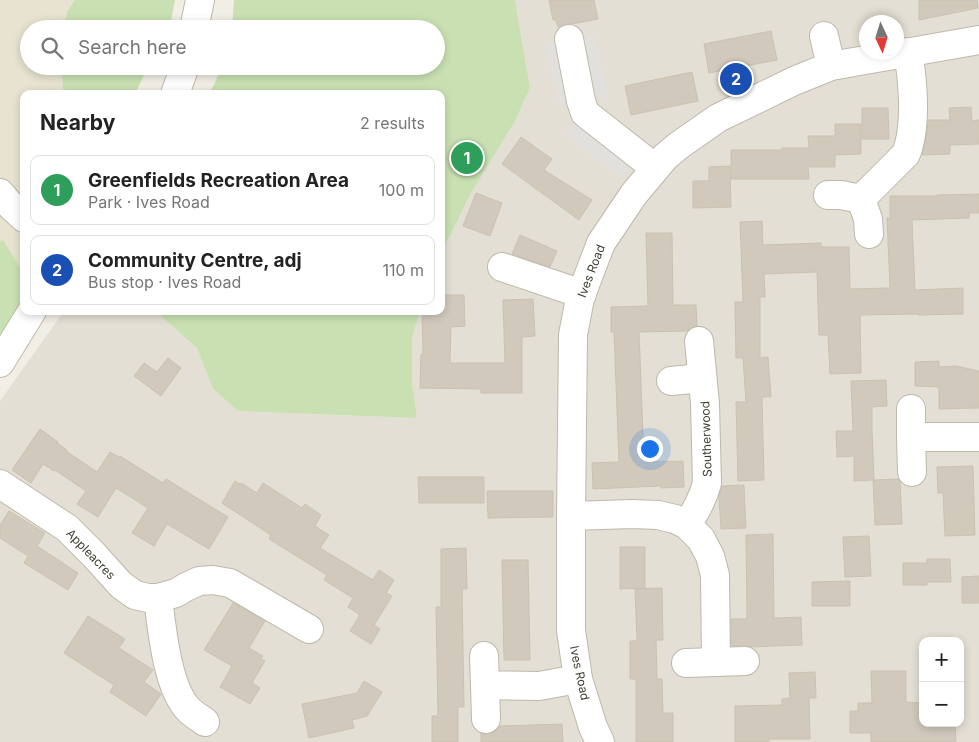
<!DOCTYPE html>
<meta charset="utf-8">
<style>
:root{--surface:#fff;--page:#f2f2f2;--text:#222;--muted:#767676;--line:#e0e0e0;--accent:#0b8043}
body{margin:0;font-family:Inter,sans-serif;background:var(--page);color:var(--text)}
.controls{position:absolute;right:15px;bottom:15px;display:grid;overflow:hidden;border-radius:10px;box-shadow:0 2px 8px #0003}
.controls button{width:45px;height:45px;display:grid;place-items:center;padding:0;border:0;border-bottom:1px solid var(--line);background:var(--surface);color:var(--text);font:25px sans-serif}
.compass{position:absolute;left:859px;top:15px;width:45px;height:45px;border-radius:50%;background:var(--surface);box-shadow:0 2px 8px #0003;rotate:176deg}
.you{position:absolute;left:649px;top:448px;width:18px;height:18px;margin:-12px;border:4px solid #fff;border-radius:50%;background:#1a73e8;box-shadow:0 0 0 8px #1a73e833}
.badge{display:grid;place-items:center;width:32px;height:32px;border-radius:50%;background:var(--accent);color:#fff;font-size:16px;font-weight:700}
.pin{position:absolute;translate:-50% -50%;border:2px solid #fff;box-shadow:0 1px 5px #0006}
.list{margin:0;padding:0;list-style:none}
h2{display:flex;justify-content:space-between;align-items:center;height:65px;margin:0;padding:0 20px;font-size:21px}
h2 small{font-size:16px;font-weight:400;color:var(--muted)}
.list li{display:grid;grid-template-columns:32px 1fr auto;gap:15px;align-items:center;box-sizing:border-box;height:70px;margin:0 10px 10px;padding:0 10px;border:1px solid var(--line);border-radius:10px}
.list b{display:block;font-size:19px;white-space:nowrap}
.list p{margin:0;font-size:16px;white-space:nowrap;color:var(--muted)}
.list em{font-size:16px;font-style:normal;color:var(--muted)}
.icon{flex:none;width:28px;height:28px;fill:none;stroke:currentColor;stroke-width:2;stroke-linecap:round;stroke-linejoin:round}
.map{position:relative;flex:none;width:979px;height:742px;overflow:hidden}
.search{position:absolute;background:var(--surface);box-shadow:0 2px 8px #0003;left:20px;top:20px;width:425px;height:55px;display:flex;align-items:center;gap:12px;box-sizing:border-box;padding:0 18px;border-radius:28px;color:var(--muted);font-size:19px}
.panel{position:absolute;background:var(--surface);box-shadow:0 2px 8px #0003;left:20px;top:90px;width:425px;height:225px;border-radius:10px}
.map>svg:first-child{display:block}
.residential{fill:#e4dfd4;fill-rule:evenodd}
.education{fill:#e8e3d0}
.green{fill:#c9e1b2}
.parking{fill:#e2e0dd}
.building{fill:#d1c9bc;stroke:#cbc1b0}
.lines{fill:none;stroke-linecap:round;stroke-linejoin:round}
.minor-casing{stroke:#beb8ac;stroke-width:30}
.minor{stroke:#fff;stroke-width:28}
.labels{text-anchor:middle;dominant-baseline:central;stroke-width:4.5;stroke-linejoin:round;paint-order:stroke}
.street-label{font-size:12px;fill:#423e35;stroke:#fff}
</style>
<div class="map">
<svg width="979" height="742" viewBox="0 0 979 742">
<rect width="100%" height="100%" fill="#f0eee5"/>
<path class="residential" d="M515,0h464v742h-979v-341l64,-90h91l42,37 16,41 25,22 179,7 -5,-36v-44l8,-27h21v-57l30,-61 43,-70 16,-35zM866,22h30v30h-30zM923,641h37v82h-37z"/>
<path class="education" d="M0,0h147l20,29h-138v37h119l-13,28h-111v180l-21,-33 -3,1z"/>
<g class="green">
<path d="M75,0h100l-4,21 -4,8h-103l3,-17z"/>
<path d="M234,0h281l15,88 -16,35 -43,70 -30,61v-160h-233l6,-9 8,-19h214v-37h-204z"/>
<path d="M62,66h86l-13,28h-72z"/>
<path d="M3,240l21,34v27l-24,34v-93z"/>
<path d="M155,311h265l-8,27v44l5,36 -179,-7 -25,-22 -16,-41z"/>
</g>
<g class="parking">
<path d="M595,34l12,62 -48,10 -13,-62z"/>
<path d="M577,119l56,43 -12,16 -56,-42z"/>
</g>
<g class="building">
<path d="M549,0h45l4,19 -26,5h-6l-8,3 -2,-7h-3z"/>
<path d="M919,0h58l1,8 -59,12z"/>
<path d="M771,31l6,29 -68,13 -5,-29z"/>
<path d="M692,72l6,29 -67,14 -6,-29z"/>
<path d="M971,107l1,14 7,-1v24l-29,1v9l-28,1 5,-22 1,-13h22l-1,-12z"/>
<path d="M862,108h26l1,31h-27z"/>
<path d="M835,124h26v30l-26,1v12h-27l1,12h-78v-29h51v-2h27l-1,-12h27z"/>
<path d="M521,137l31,22 -8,11 48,30 -13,20 -77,-56z"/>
<path d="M730,166l1,41 -38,1v-27h16v-14z"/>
<path d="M476,193l26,10 -12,33 -27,-10z"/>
<path d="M979,194v19h-10v5l-57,2 3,70 48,-2v26l-45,1v-1l-58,1 1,58 -31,1 -2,-39h-9l-2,-63 -53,2 1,23h-5v61l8,-1 3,40h-9l2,83 -26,1 -2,-79h10l-3,-44h-7l-1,-56h8l-3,-80 22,-1 1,24 58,-2v4h28l1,42 40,-1 -3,-70h3v-22h47v-1z"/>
<path d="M646,233h26l1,72h23l1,21 -7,2 -2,3 -49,1 5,130 39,-1 1,26 -23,1v-2l-68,3 -1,-26 27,-1 -5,-130h-3v-25l37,-1z"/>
<path d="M520,235l37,16 -7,16 -38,-13z"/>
<path d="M441,295h23l1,31 -14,1 -1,36h55l-2,-63 30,-1 2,37 -13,1v56h-41v-4l-61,-1 1,-34h2l-1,-43h19z"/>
<path d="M168,358l13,10 -20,28 -27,-20 10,-13 13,9z"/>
<path d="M939,361v6l17,-1 23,5v37l-40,1v-22l-24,-1v-24z"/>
<path d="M886,380l1,26 -15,1v24l2,49 24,-1 2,3 2,42 -27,1 -2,-45 -19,1v-25l-17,1 -1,-26h17l-2,-50z"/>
<path d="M40,429l18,13 -1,1 10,7 -1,1 31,21 13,-20 9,5 1,-1 43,27 3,-4 62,38 -19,32 -42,-25 -13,22 -22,-13 16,-25 -32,-20 -18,29 -21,-13 9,-13 -31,-21 -1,1 -11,-7 -12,19 -19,-13z"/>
<path d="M973,466l2,69 -30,1 -2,-43h-5l-1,-26z"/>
<path d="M418,477h66v26h-65z"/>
<path d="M235,481l5,3 1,-1 16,10 6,-10 39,25 3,-4 16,11 -6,11 14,9 -9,13 53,32 6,-10 15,10 -8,13 6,3 -18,29 6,4 -9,15 -21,-13 10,-16 -12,-8 5,-9 -29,-18 3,-5 -58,-36 2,-4 -49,-32z"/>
<path d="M744,485l2,43 -25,1 -2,-32 3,-11z"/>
<path d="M487,491h66v26l-65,1z"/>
<path d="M9,511l36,22 -8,13 41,27 -10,17 -44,-27 4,-7 -28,-18v-13z"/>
<path d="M773,534l1,84 27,-1 1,28 -52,2 -6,-2 -13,1v-27h16l-1,-84z"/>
<path d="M869,536l2,40 -26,1 -2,-40z"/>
<path d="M620,547h25v41l-25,1z"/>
<path d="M466,548l1,41h-5l2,118h-6v35h-26v-26h6l-2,-109h5v-58z"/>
<path d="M927,559h23l1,23h-24v3h-24v-22h24z"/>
<path d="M502,560h26l2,100h-26z"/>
<path d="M979,576v27h-17v-26z"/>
<path d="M850,581v25h-38v-24z"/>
<path d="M662,588l1,52h-7l1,39h5l1,34h10v29h-37v-63h-6v-38h7l-2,-52z"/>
<path d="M233,603l32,18 -16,27 14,8 -2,3 4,2 -13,22 8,5 -10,16 -30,-17 12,-21 -28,-16z"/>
<path d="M88,616l37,23 -6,9 34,22 -9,12 17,12 -15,22 -36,-24 4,-7 -50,-32z"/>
<path d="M871,671h35v31l14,1v12h3v8h32l1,19h-85v-9h-21v-22h8v-8h14z"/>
<path d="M815,672l1,26h-7l1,41h-41v3h-34v-36l47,-1v-6l8,-1 -1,-25z"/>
<path d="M364,681l18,11 -15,24 -15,4 2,8 -45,10 -7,-34 55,-11z"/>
<path d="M562,724l1,18h-82v-9l6,2 7,-3 6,-6z"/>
</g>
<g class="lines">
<defs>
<g id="minor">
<path d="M194,29l6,-29"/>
<path d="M824,36l7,30"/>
<path d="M569,39l12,62 4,12 70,55"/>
<path d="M175,94l10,-28"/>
<path d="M0,193l12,14 12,11"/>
<path d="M828,195h13l20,4"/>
<path d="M869,234l-1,-15 -7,-20 45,-45c11,-28 7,-73 2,-102"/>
<path d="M502,267l80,27"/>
<path d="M0,363l32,-52"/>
<path d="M671,381l31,-3"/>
<path d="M911,409v28"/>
<path d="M912,472l-1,-35h68"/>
<path d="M0,484l67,44 27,27 27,30 14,10 13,3h10l18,-5 10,-6 13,-6 14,-1 17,3 79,46"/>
<path d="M571,516l61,-2 26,1 17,4 12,6 14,14 9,17 5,19 1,87 -30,1"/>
<path d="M687,525c8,-13 16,-26 20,-42l-2,-79 -6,-63"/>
<path d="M158,598c4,31 9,90 31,112 5,5 11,8 16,12"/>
<path d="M484,656l1,29 54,1 39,-7"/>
<path d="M716,662l29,-1"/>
<path d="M485,685l1,34"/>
<path d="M600,742l-7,-15 -15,-48 -7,-49v-114l2,-181 7,-37 21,-55 33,-49 31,-37 13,-11 40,-28 76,-37 37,-15 148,-26"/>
</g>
</defs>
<use href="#minor" class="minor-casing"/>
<use href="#minor" class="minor"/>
</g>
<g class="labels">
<g class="street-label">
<text transform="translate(591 271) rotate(-69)">Ives Road</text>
<text transform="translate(706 439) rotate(-92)">Southerwood</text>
<text transform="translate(91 554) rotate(46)">Appleacres</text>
<text transform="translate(580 673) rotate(78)">Ives Road</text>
</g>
</g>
</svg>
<div class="controls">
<button>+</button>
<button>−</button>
</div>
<svg class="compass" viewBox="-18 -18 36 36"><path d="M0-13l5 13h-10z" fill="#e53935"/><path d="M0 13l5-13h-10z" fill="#767676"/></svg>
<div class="you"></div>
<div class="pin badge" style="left:467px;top:158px;background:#2e9e5b">1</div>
<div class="pin badge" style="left:736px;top:79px;background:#1a4fb4">2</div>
<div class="search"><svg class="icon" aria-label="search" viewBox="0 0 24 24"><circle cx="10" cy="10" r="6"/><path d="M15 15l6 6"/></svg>Search here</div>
<section class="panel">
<h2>Nearby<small>2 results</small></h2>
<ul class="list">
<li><span class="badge" style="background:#2e9e5b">1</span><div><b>Greenfields Recreation Area</b><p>Park · Ives Road</p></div><em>100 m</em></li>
<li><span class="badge" style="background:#1a4fb4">2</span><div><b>Community Centre, adj</b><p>Bus stop · Ives Road</p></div><em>110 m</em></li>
</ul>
</section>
</div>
